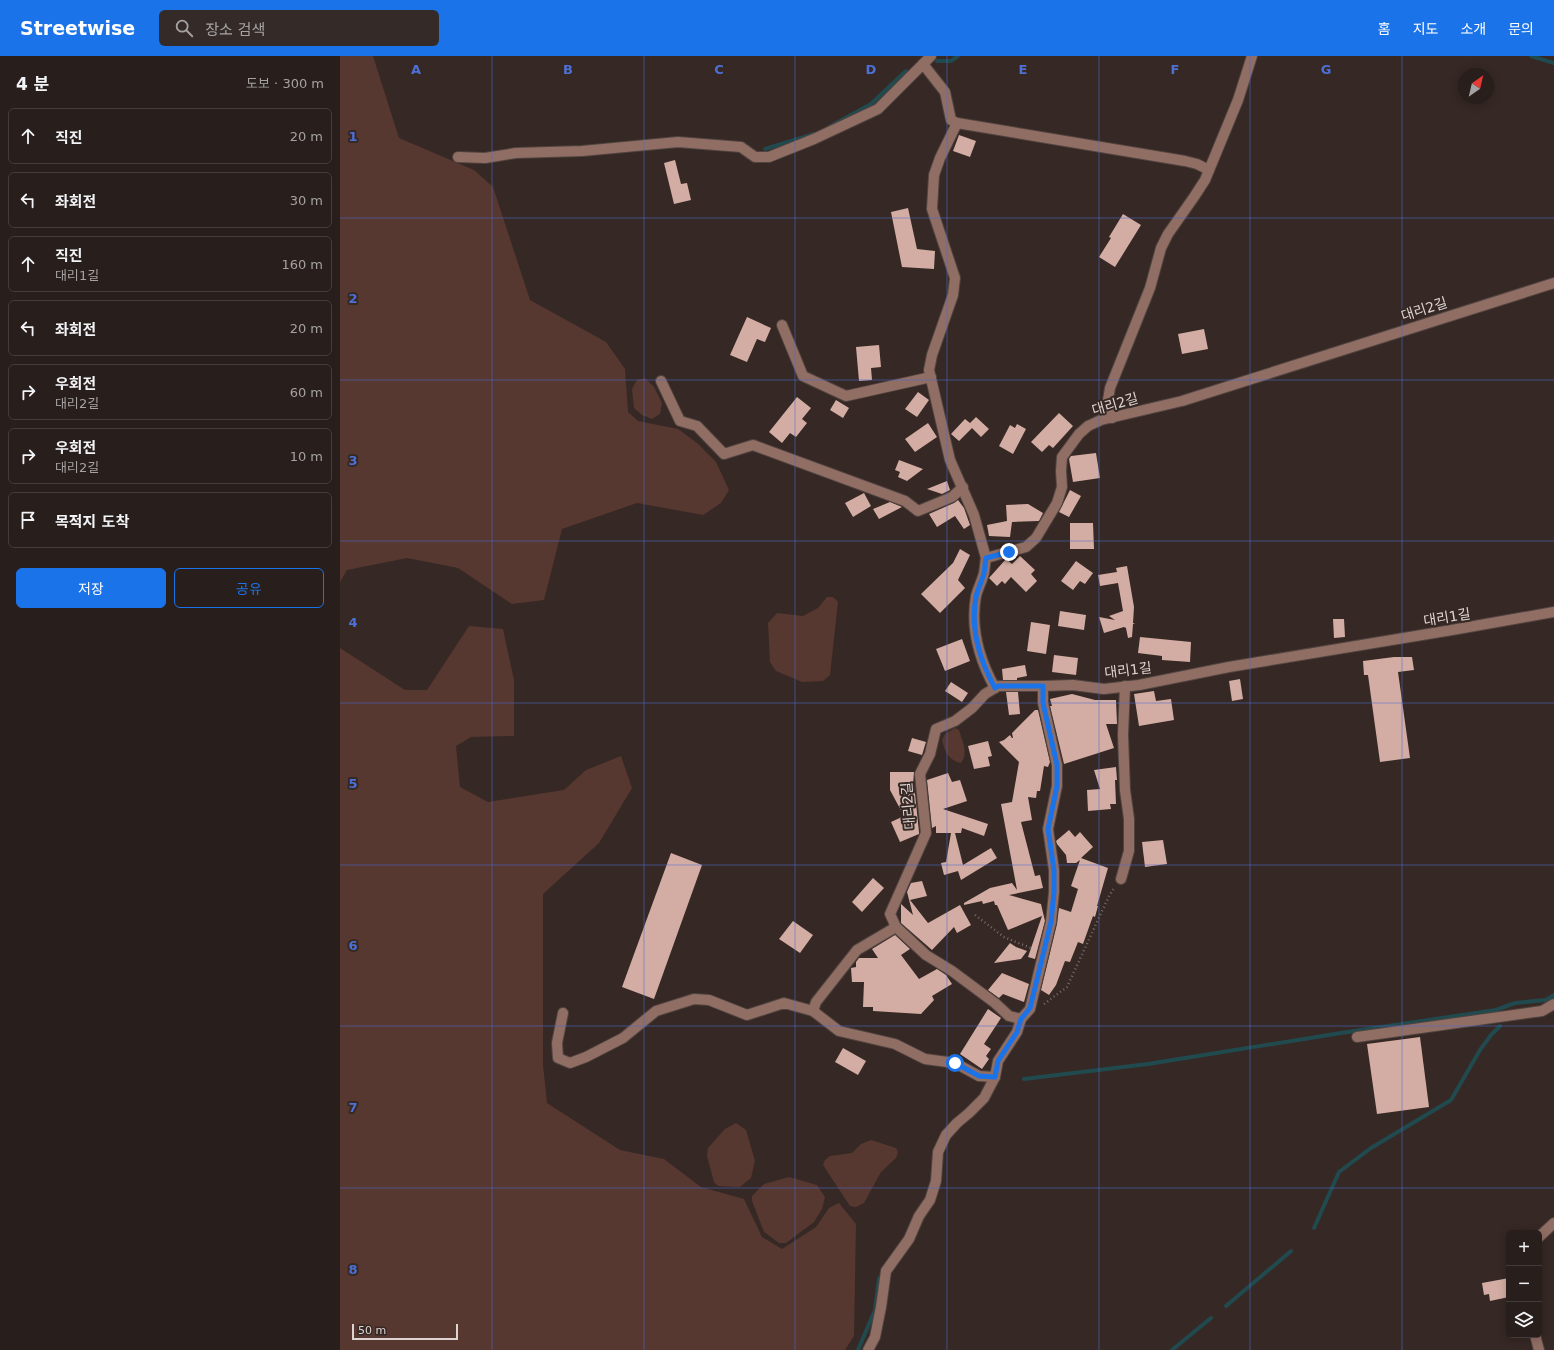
<!DOCTYPE html>
<html lang="ko">
<meta charset="utf-8">
<style>
:root{--surface:#281e1b;--page:#342b28;--text:#f1f3f6;--muted:#a5a2a3;--line:#443c3a;--accent:#1a73e8}
body{margin:0;font-family:"DejaVu Sans","Noto Sans KR",sans-serif;background:var(--page);color:var(--text)}
.controls{position:absolute;right:12px;bottom:12px;display:grid;overflow:hidden;border-radius:6px;box-shadow:0 2px 10px #0003}
.controls button{width:36px;height:36px;display:grid;place-items:center;padding:0;border:0;border-bottom:1px solid var(--line);background:var(--surface);color:var(--text);font:20px sans-serif}
.compass{position:absolute;left:1118px;top:12px;width:36px;height:36px;border-radius:50%;background:var(--surface);box-shadow:0 2px 10px #0003;rotate:34deg}
.scale{position:absolute;left:12px;bottom:10px;width:106px;box-sizing:border-box;padding-left:4px;border:2px solid #ddd4d1;border-top:0;font-size:11px;line-height:14px;white-space:nowrap;color:#ddd4d1;-webkit-text-stroke:3px #362824;paint-order:stroke}
.stop{position:absolute;width:12px;height:12px;margin:-9px;border:3px solid #1a73e8;border-radius:50%;background:#fff}
.stop.end{background:#1a73e8;border-color:#fff;box-shadow:0 1px 4px #0008}
.list{margin:0;padding:0;list-style:none}
h2{display:flex;justify-content:space-between;align-items:center;height:52px;margin:0;padding:0 16px;font-size:17px}
h2 small{font-size:13px;font-weight:400;color:var(--muted)}
.list li{display:grid;grid-template-columns:26px 1fr auto;gap:12px;align-items:center;box-sizing:border-box;height:56px;margin:0 8px 8px;padding:0 8px;border:1px solid var(--line);border-radius:6px}
.list b{display:block;font-size:15px;white-space:nowrap}
.list p{margin:0;font-size:13px;white-space:nowrap;color:var(--muted)}
.list em{font-size:13px;font-style:normal;color:var(--muted)}
.actions{display:flex;gap:8px;padding:12px 16px}
.actions a{flex:1;padding:9px 0;border:1px solid var(--accent);border-radius:6px;text-align:center;font-size:14px;color:var(--accent)}
.actions .main{background:var(--accent);color:#fff}
.icon{flex:none;width:22px;height:22px;fill:none;stroke:currentColor;stroke-width:2;stroke-linecap:round;stroke-linejoin:round}
.map{position:relative;flex:none;width:1214px;height:1294px;overflow:hidden}
header{display:flex;align-items:center;gap:24px;box-sizing:border-box;height:56px;padding:0 20px;background:var(--accent);color:#fff}
header strong{font-size:19px}
nav{display:flex;gap:22px;margin-inline-start:auto;font-size:14px}
.search{width:280px;height:36px;background:var(--page);display:flex;align-items:center;gap:10px;box-sizing:border-box;padding:0 14px;border-radius:6px;color:var(--muted);font-size:15px}
main{display:flex}
aside{flex:1;background:var(--surface)}
.map>svg:first-child{display:block}
.green{fill:#563830}
.lines{fill:none;stroke-linecap:round;stroke-linejoin:round}
.stream{stroke:#214a4f;stroke-width:4}
.building{fill:#d3ada3}
.minor-casing{stroke:#514440;stroke-width:12}
.path{stroke:#786c69;stroke-width:2.5;stroke-dasharray:1 3;stroke-linecap:butt}
.minor{stroke:#916e64;stroke-width:10}
.route{stroke:#1a73e8;stroke-width:5}
.grid{fill:none;stroke:#4d70d6;stroke-width:1;stroke-opacity:0.55}
.labels{text-anchor:middle;dominant-baseline:central;stroke-width:4;stroke-linejoin:round;paint-order:stroke}
.street-label{font-size:14px;fill:#ddd4d1;stroke:#362824}
.grid-label{font-size:13px;text-anchor:middle;font-weight:bold;fill:#4d70d6;stroke:#362824;stroke-width:4;stroke-linejoin:round;paint-order:stroke}
</style>
<header>
<strong>Streetwise</strong>
<div class="search"><svg class="icon" aria-label="search" viewBox="0 0 24 24"><circle cx="10" cy="10" r="6"/><path d="M15 15l6 6"/></svg>장소 검색</div>
<nav><a>홈</a><a>지도</a><a>소개</a><a>문의</a></nav>
</header>
<main>
<aside>
<h2>4 분<small>도보 · 300 m</small></h2>
<ul class="list">
<li><svg class="icon" aria-label="ahead" viewBox="0 0 24 24"><path d="M12 20V5M6 11l6-6 6 6"/></svg><div><b>직진</b></div><em>20 m</em></li>
<li><svg class="icon" aria-label="left" viewBox="0 0 24 24"><path d="M17 20v-9H6M10 6l-5 5 5 5"/></svg><div><b>좌회전</b></div><em>30 m</em></li>
<li><svg class="icon" aria-label="ahead" viewBox="0 0 24 24"><path d="M12 20V5M6 11l6-6 6 6"/></svg><div><b>직진</b><p>대리1길</p></div><em>160 m</em></li>
<li><svg class="icon" aria-label="left" viewBox="0 0 24 24"><path d="M17 20v-9H6M10 6l-5 5 5 5"/></svg><div><b>좌회전</b></div><em>20 m</em></li>
<li><svg class="icon" aria-label="right" viewBox="0 0 24 24"><path d="M7 20v-9h11M14 6l5 5-5 5"/></svg><div><b>우회전</b><p>대리2길</p></div><em>60 m</em></li>
<li><svg class="icon" aria-label="right" viewBox="0 0 24 24"><path d="M7 20v-9h11M14 6l5 5-5 5"/></svg><div><b>우회전</b><p>대리2길</p></div><em>10 m</em></li>
<li><svg class="icon" aria-label="arrive" viewBox="0 0 24 24"><path d="M6 21V4h12l-3 4 3 4H6"/></svg><div><b>목적지 도착</b></div></li>
</ul>
<div class="actions"><a class="main">저장</a><a>공유</a></div>
</aside>
<div class="map">
<svg width="1214" height="1294" viewBox="0 0 1214 1294">
<rect width="100%" height="100%" fill="#362824"/>
<g class="green">
<path d="M0,0h33l26,82 75,32 19,17 37,113 76,42 19,27 3,43 10,9 40,8 19,14 19,19 13,28 -8,13 -18,12 -66,-12 -75,26 -18,71 -32,4 -54,-36 -51,-10 -60,12 -7,12z"/>
<path d="M305,322l9,9 8,16 -2,11 -8,5 -10,-4 -8,-7 -2,-19 5,-9z"/>
<path d="M487,541h6l5,5 -8,73 -7,6 -21,1 -26,-11 -6,-9 -2,-39 9,-10 26,3 15,-8z"/>
<path d="M129,570l34,3 11,51v56l-43,1 -15,9 4,41 28,15 76,-12 22,-20 35,-14 11,32 -33,55 -56,51v171l4,38 73,47 44,9 37,28 43,12 18,38 20,12 34,-22 13,-19 10,-5 17,21 -2,112 -9,14h-505v-702l65,42h22z"/>
<path d="M615,672l4,2c3,10 10,24 2,33 -13,-3 -16,-11 -19,-23l3,-6z"/>
<path d="M396,1067l10,7 9,31 -4,17 -11,9 -22,-1 -4,-4 -7,-26 1,-8 17,-19z"/>
<path d="M531,1084l25,8 2,4 -2,6 -15,14 -17,31 -8,4 -6,-1 -27,-41 2,-5 5,-4 22,-3 9,-9z"/>
<path d="M449,1121l28,8 8,12 -3,12 -8,13 -28,21h-7l-15,-11 -12,-31v-5l12,-12z"/>
</g>
<g class="lines">
<g class="stream">
<path d="M1191,0l23,7"/>
<path d="M597,5h14l7,-5"/>
<path d="M489,71l42,-23 35,-33"/>
<path d="M425,93l49,-15"/>
<path d="M684,1023l124,-15 193,-31 155,-23 19,-7 31,-3 8,-5"/>
<path d="M974,1172l25,-56 32,-24 80,-48 29,-50 11,-15 9,-9"/>
<path d="M886,1250l65,-55"/>
<path d="M518,1294l17,-40 4,-32"/>
<path d="M832,1294l39,-32"/>
</g>
</g>
<g class="building">
<path d="M619,79l17,6 -6,16 -17,-6z"/>
<path d="M335,104l6,24 6,-1 4,17 -17,4 -10,-41z"/>
<path d="M568,152l9,41 18,2 -1,18 -32,-2 -11,-55z"/>
<path d="M783,158l18,11 -26,42 -16,-10 12,-19 -2,-1z"/>
<path d="M407,261l24,11 -6,14 -8,-3 -10,23 -17,-7z"/>
<path d="M864,273l4,20 -26,5 -4,-20z"/>
<path d="M539,289l2,22 -10,1 1,12 -13,1 -3,-34z"/>
<path d="M578,336l11,8 -12,17 -12,-8z"/>
<path d="M457,341l14,11 -9,11 5,4 -11,14 -6,-4 -8,10 -13,-11z"/>
<path d="M496,344l13,8 -6,10 -13,-8z"/>
<path d="M719,357l14,13 -20,22 -4,-3 -7,7 -11,-10z"/>
<path d="M636,361l13,12 -8,8 -9,-9 -13,13 -8,-7 14,-15 5,4z"/>
<path d="M588,367l9,14 -22,15 -10,-13z"/>
<path d="M677,368l9,5 -13,25 -14,-8 11,-21 5,3z"/>
<path d="M756,397l4,25 -27,4 -4,-23 2,-3z"/>
<path d="M559,404l24,9 -16,12 -9,-4 2,-5 -5,-2z"/>
<path d="M607,425l3,9 -8,4 -15,-5z"/>
<path d="M730,434l11,6 -12,21 -10,-5z"/>
<path d="M524,437l7,13 -18,11 -8,-14z"/>
<path d="M618,444l6,8 6,17 -6,4 -9,-13 -18,11 -8,-13 25,-11z"/>
<path d="M550,446l12,5 -23,12 -6,-10z"/>
<path d="M688,448l15,9 -4,8 -27,1 -2,15 -21,-1 -2,-11 20,-4 -1,-16z"/>
<path d="M730,467h23l1,26h-24z"/>
<path d="M620,493l10,6 -12,25 7,8 -25,25 -19,-19 32,-31z"/>
<path d="M680,500l15,14 -4,4 6,7 -11,11 -15,-15 -6,7 -3,-3 -5,5 -8,-8 17,-19 6,5z"/>
<path d="M736,505l17,12 -8,11 -5,-3 -7,9 -12,-9z"/>
<path d="M787,510l7,41 -1,16h2l-2,1 -1,13 -4,1 -2,-10 -2,-1 -20,6 -5,-16 16,3 -6,-4 14,-5 -5,-28 -18,3 -2,-11 19,-3 -1,-4z"/>
<path d="M720,555l26,4 -2,15 -26,-4z"/>
<path d="M993,563h11l1,18 -11,1z"/>
<path d="M691,566l19,3 -4,29 -19,-3z"/>
<path d="M800,581l51,5 -1,20 -28,-2v-4l-24,-3z"/>
<path d="M622,583l8,22 -25,10 -9,-22z"/>
<path d="M714,599l24,3 -2,17 -24,-3z"/>
<path d="M1054,601h18l2,13 -16,2 12,86 -30,4 -12,-87h-4l-1,-14z"/>
<path d="M685,609l2,11 -10,2v2h-14l-1,-11z"/>
<path d="M900,623l3,20 -11,2 -3,-20z"/>
<path d="M611,626l17,11 -6,9 -17,-11z"/>
<path d="M814,635l2,10 15,-2 3,21 -35,6 -5,-32z"/>
<path d="M666,636h12l2,22 -11,1z"/>
<path d="M732,638l23,6h21l1,24h-11l8,24 -50,16 -14,-58h2l-2,-7z"/>
<path d="M695,654h3l12,52 -2,5 -4,-1 -4,25h-3l-1,7 -8,-1 4,23 -11,2 14,54 5,-1 3,13 -34,7 32,9 4,17 -10,38 -7,-2 14,-41 -34,14 -11,-25h-2l-1,-4 -11,3 -1,-3 -18,4v-2l26,-15 22,-5 5,7 -16,-86 11,-2 7,-40 -20,-20 5,-2 6,-5 2,3h1l-1,-5z"/>
<path d="M572,682l14,4 -4,13 -14,-4z"/>
<path d="M648,685l4,15 -4,1 2,9 -16,3 -6,-23z"/>
<path d="M776,711l1,13h-2l1,24h-6l1,5 -23,2 -1,-21 13,-1 -6,-19z"/>
<path d="M550,716h24l-1,13 1,-1 5,48v2l-19,8 -9,-20 13,-6 -14,-26z"/>
<path d="M608,717l4,9 8,-2 7,21 -24,8 45,15 -4,12 -22,-8 -1,5h-6l8,32 28,-17 6,10 -36,22 -3,-9 -14,4 -3,-12 5,-1 5,-29h-15v-7l-4,2 -5,-48z"/>
<path d="M729,774l6,7 5,-5 13,15 -12,11 27,10 -11,38h1l-3,11 -2,-1 -10,28 -5,-2 -8,20 -5,-1 -9,24 -7,10 -8,-5 16,-66 2,-16 12,4 7,-23 -7,-3 9,-26 -4,3h-9l-1,-8 -9,-11 -1,-3z"/>
<path d="M823,784l4,24 -22,3 -3,-25z"/>
<path d="M331,797l31,12 -48,134 -32,-12z"/>
<path d="M533,822l11,10 -22,24 -10,-10z"/>
<path d="M582,825l5,15 -17,4 18,23 32,-18 11,20 -14,8 -3,-6 -22,23 -31,-27v-19l12,11 -6,-23 4,-9z"/>
<path d="M453,865l20,14 -13,18 -21,-14z"/>
<path d="M555,879l15,14 -9,6 18,24 18,-10 9,6 6,9 -20,12 2,4 -13,14 -48,-3v-4h-10l1,-25h-12l-1,-14 5,-1v-5l3,-4h19l-6,-9z"/>
<path d="M670,887l6,4 11,4 -6,8 -27,4z"/>
<path d="M662,917l27,11 -5,18 -21,-8 -4,4 -11,-8z"/>
<path d="M648,953l13,9 -17,26 7,5 -5,7 3,3 -7,10 -22,-15z"/>
<path d="M1080,981l9,70 -52,7 -10,-70z"/>
<path d="M503,992l23,13 -8,14 -23,-13z"/>
<path d="M1169,1222v19l-19,4 -1,-7 -5,1 -2,-12z"/>
</g>
<g class="lines">
<defs>
<g id="minor">
<path d="M583,8l22,28 6,28 6,3 228,38 12,3 12,6"/>
<path d="M617,67l-17,35 -6,17 -2,34 23,69 -2,17 -21,60 -3,15 21,90 24,55 12,43"/>
<path d="M118,101l27,1 31,-5 66,-2 96,-9 63,5 14,10h14l45,-18 64,-30 53,-53"/>
<path d="M442,269l21,51 43,20 85,-19"/>
<path d="M321,325l19,40 17,5 27,28 29,-9 152,56 13,10 34,-14 11,-10"/>
<path d="M772,362l-4,-18 2,-12 40,-100 11,-40 7,-14 26,-37 11,-17 33,-80 14,-44"/>
<path d="M655,632l3,-2h45"/>
<path d="M781,823l8,-28v-32l-4,-29 -2,-55 2,-49"/>
<path d="M473,955l3,-9 41,-52 39,-23"/>
<path d="M223,957l-6,30 1,15 12,5 16,-6 37,-19 33,-27 38,-12 15,1 38,15 37,-12 29,8 26,20 56,13 30,15 30,4 24,13 16,1"/>
<path d="M681,963l-12,-3 -14,-13 -43,-32 -26,-16 -30,-28 -6,-13 36,-81 -6,-59 10,-20 6,-25 19,-8 17,-13 13,-14 10,-6c-16,-29 -25,-59 -19,-92 2,-8 6,-15 8,-23 1,-5 1,-10 2,-15l40,-11 10,-9 21,-35 5,-16 -1,-16 1,-14 17,-23 9,-8 13,-6 81,-19 372,-118"/>
<path d="M1017,981l185,-26 12,-7"/>
<path d="M1199,1181l15,-14"/>
<path d="M1195,1279l4,15"/>
<path d="M528,1294l7,-13 6,-30 5,-36 23,-32 10,-23 11,-16 6,-19 2,-29 8,-17 11,-12 12,-10 15,-15 11,-21 3,-16 19,-29 4,-13 9,-10 21,-87 3,-30v-22l-6,-41 9,-43v-21l-14,-62v-17l30,-1 31,4 35,-4 90,-18 223,-37 102,-18"/>
</g>
</defs>
<use href="#minor" class="minor-casing"/>
<g class="path">
<path d="M635,859l29,22 29,12"/>
<path d="M704,948l23,-17 42,-91 6,-9"/>
</g>
<use href="#minor" class="minor"/>
</g>
<g class="lines">
<path class="route" d="M615,1007l24,13 16,1 3,-16 19,-29 4,-13 9,-11 21,-86 3,-30v-22l-6,-41 9,-43v-21l-14,-62v-17h-45l-3,2c-16,-29 -25,-59 -19,-91 2,-9 6,-16 8,-24 1,-5 1,-10 2,-15l23,-6"/>
</g>
<path class="grid" d="M152,0v1294M304,0v1294M455,0v1294M607,0v1294M759,0v1294M910,0v1294M1062,0v1294M0,162h1214M0,324h1214M0,485h1214M0,647h1214M0,809h1214M0,970h1214M0,1132h1214"/>
<g class="labels">
<g class="street-label">
<text transform="translate(1084 253) rotate(-18)">대리2길</text>
<text transform="translate(775 348) rotate(-16)">대리2길</text>
<text transform="translate(1107 561) rotate(-9)">대리1길</text>
<text transform="translate(788 614) rotate(-7)">대리1길</text>
<text transform="translate(568 750) rotate(-94)">대리2길</text>
</g>
</g>
<g class="grid-label">
<text x="76" y="18">A</text>
<text x="228" y="18">B</text>
<text x="379" y="18">C</text>
<text x="531" y="18">D</text>
<text x="683" y="18">E</text>
<text x="835" y="18">F</text>
<text x="986" y="18">G</text>
<text x="13" y="85">1</text>
<text x="13" y="247">2</text>
<text x="13" y="409">3</text>
<text x="13" y="571">4</text>
<text x="13" y="732">5</text>
<text x="13" y="894">6</text>
<text x="13" y="1056">7</text>
<text x="13" y="1218">8</text>
</g>
</svg>
<div class="controls">
<button>+</button>
<button>−</button>
<button><svg class="icon" aria-label="layers" viewBox="0 0 24 24"><path d="M12 4l9 5-9 5-9-5zM3 14l9 5 9-5"/></svg></button>
</div>
<svg class="compass" viewBox="-18 -18 36 36"><path d="M0-13l5 13h-10z" fill="#e53935"/><path d="M0 13l5-13h-10z" fill="#a5a2a3"/></svg>
<div class="scale">50 m</div>
<div class="stop" style="left:615px;top:1007px"></div>
<div class="stop end" style="left:669px;top:496px"></div>
</div>
</main>
